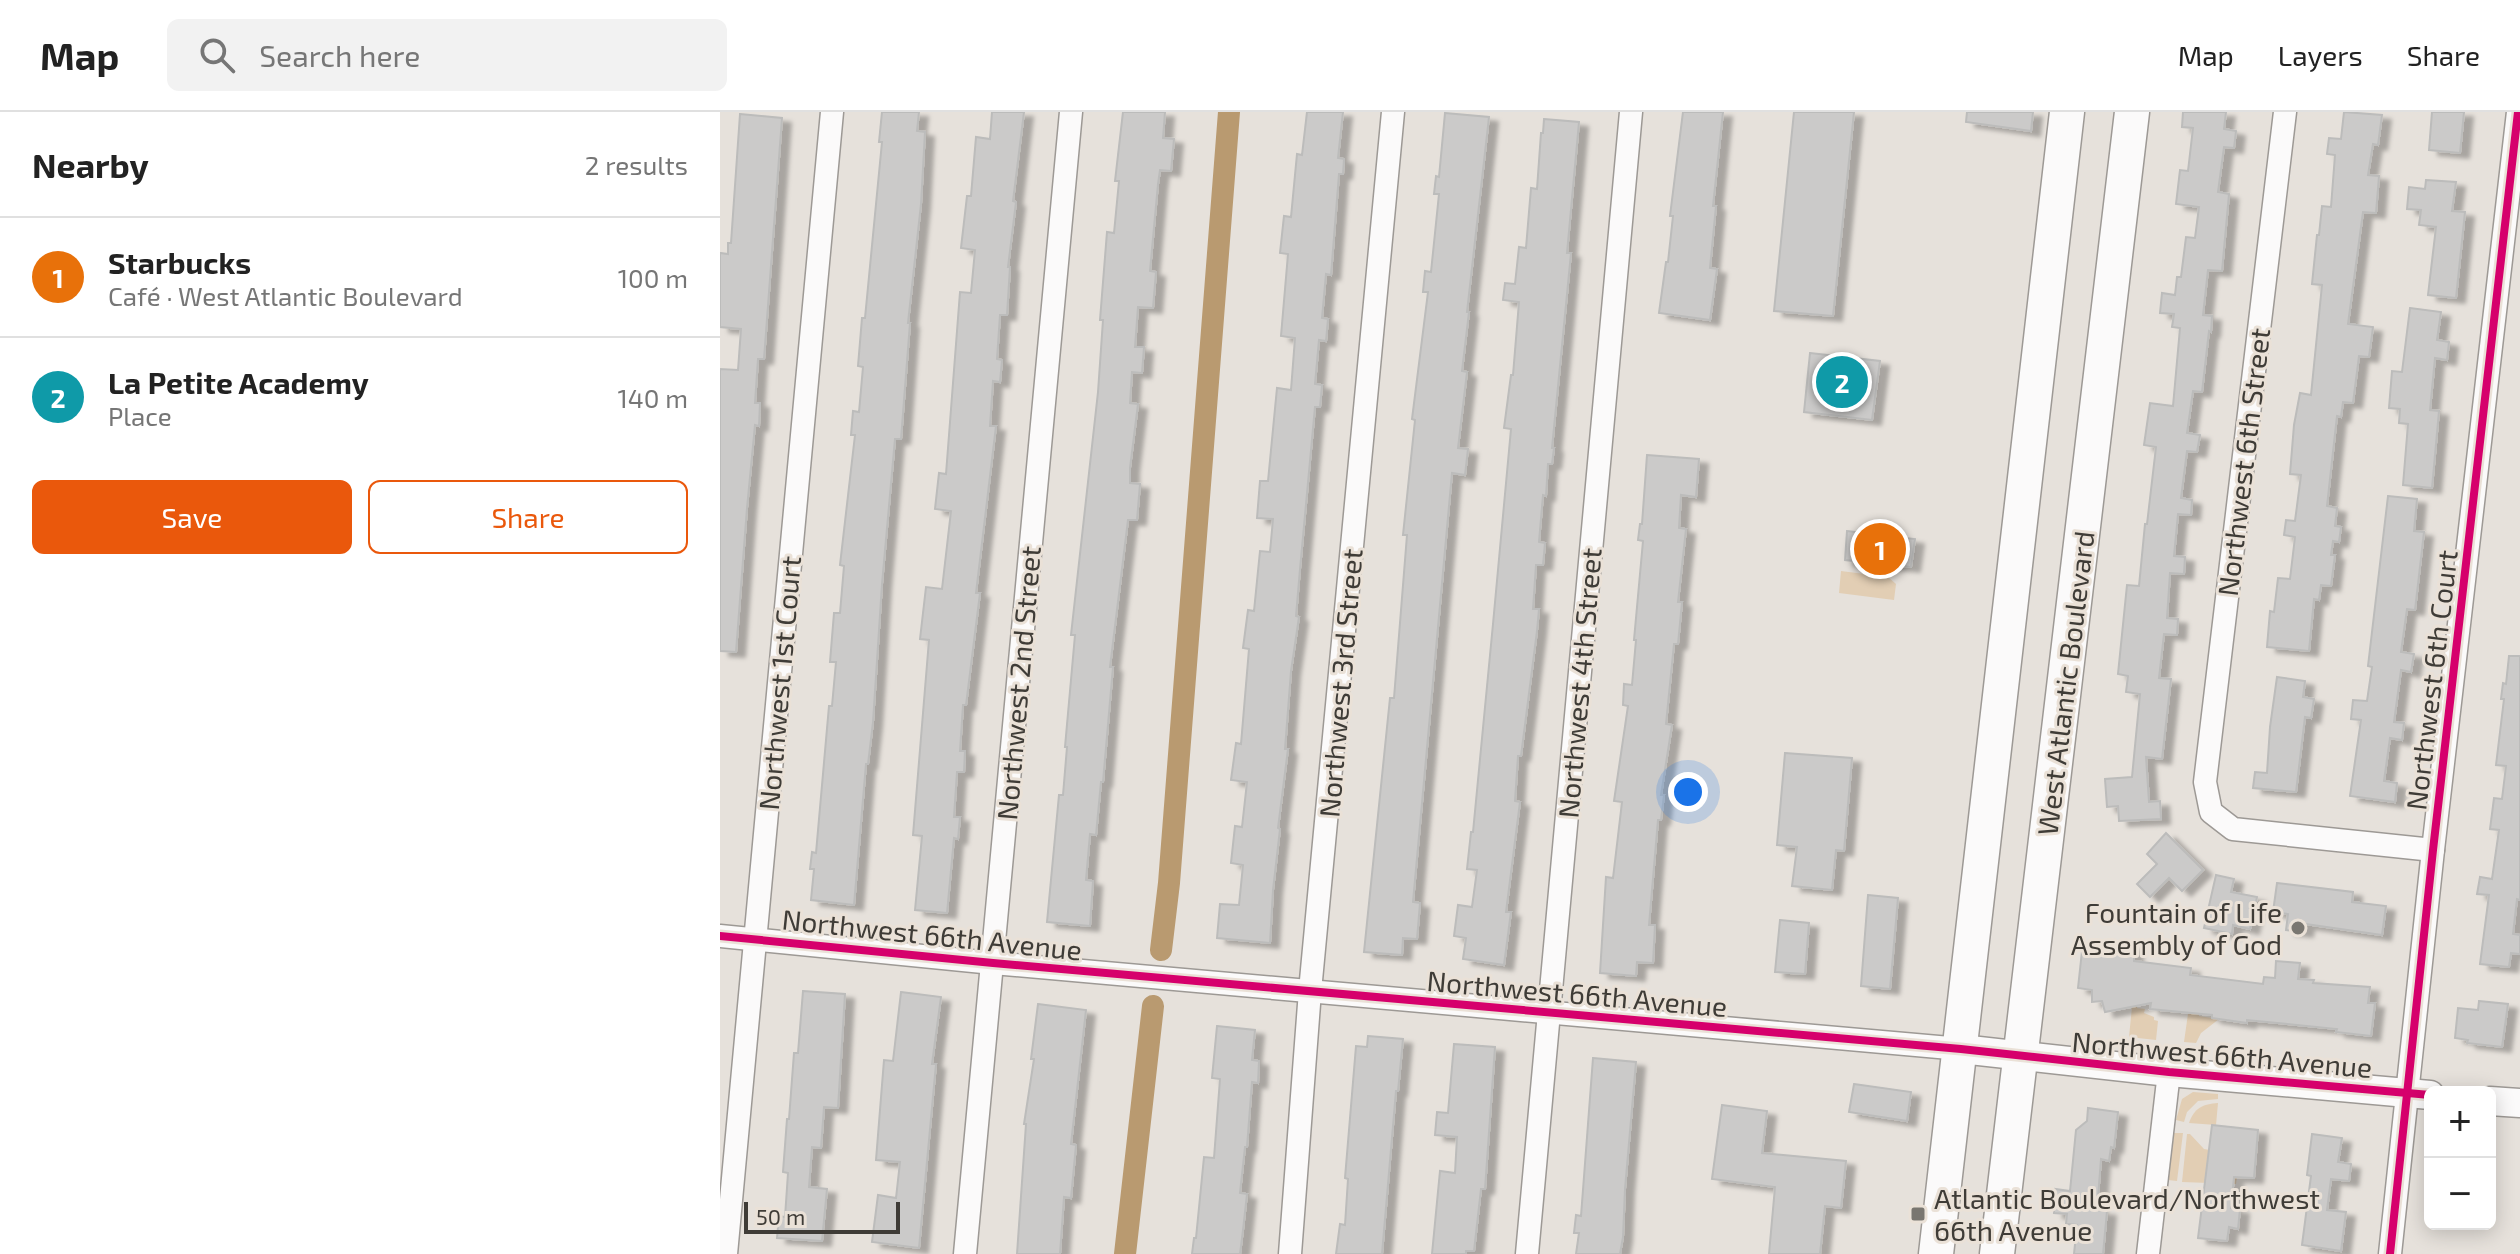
<!DOCTYPE html>
<meta charset="utf-8">
<style>
:root{--surface:#fff;--page:#f2f2f2;--text:#222;--muted:#767676;--line:#e0e0e0;--accent:#ea580c}
body{margin:0;font-family:"Exo 2",sans-serif;background:var(--page);color:var(--text)}
.controls{position:absolute;right:24px;bottom:24px;display:grid;overflow:hidden;border-radius:12px;box-shadow:0 4px 20px #0003}
.controls button{width:72px;height:72px;display:grid;place-items:center;padding:0;border:0;border-bottom:2px solid var(--line);background:var(--surface);color:var(--text);font:40px sans-serif}
.scale{position:absolute;left:24px;bottom:20px;width:156px;box-sizing:border-box;padding-left:8px;border:4px solid #3f3c37;border-top:0;font-size:22px;line-height:28px;white-space:nowrap;color:#3f3c37;-webkit-text-stroke:6px #eae1d7;paint-order:stroke}
.you{position:absolute;left:968px;top:680px;width:28px;height:28px;margin:-20px;border:6px solid #fff;border-radius:50%;background:#1a73e8;box-shadow:0 0 0 12px #1a73e833}
.badge{display:grid;place-items:center;width:52px;height:52px;border-radius:50%;background:var(--accent);color:#fff;font-size:26px;font-weight:700}
.pin{position:absolute;translate:-50% -50%;border:4px solid #fff;box-shadow:0 2px 8px #0006}
.list{margin:0;padding:0;list-style:none}
h2{display:flex;justify-content:space-between;align-items:center;height:104px;margin:0;padding:0 32px;font-size:34px}
h2 small{font-size:26px;font-weight:400;color:var(--muted)}
.list li{display:grid;grid-template-columns:52px 1fr auto;gap:24px;align-items:center;box-sizing:border-box;height:120px;padding:0 32px;border-top:2px solid var(--line)}
.list b{display:block;font-size:30px;white-space:nowrap}
.list p{margin:0;font-size:26px;white-space:nowrap;color:var(--muted)}
.list em{font-size:26px;font-style:normal;color:var(--muted)}
.actions{display:flex;gap:16px;padding:24px 32px}
.actions a{flex:1;padding:18px 0;border:2px solid var(--accent);border-radius:12px;text-align:center;font-size:28px;color:var(--accent)}
.actions .main{background:var(--accent);color:#fff}
.icon{flex:none;width:44px;height:44px;fill:none;stroke:currentColor;stroke-width:2;stroke-linecap:round;stroke-linejoin:round}
.map{position:relative;flex:none;width:1800px;height:1142px;overflow:hidden}
header{display:flex;align-items:center;gap:48px;box-sizing:border-box;height:112px;padding:0 40px;background:var(--surface);border-bottom:2px solid var(--line)}
header strong{font-size:38px}
nav{display:flex;gap:44px;margin-inline-start:auto;font-size:28px}
.search{width:560px;height:72px;background:var(--page);display:flex;align-items:center;gap:20px;box-sizing:border-box;padding:0 28px;border-radius:12px;color:var(--muted);font-size:30px}
main{display:flex}
aside{flex:1;background:var(--surface)}
.map>svg:first-child{display:block}
.green{fill:#e2ceb4}
.lines{fill:none;stroke-linecap:round;stroke-linejoin:round}
.canal{stroke:#b99a70;stroke-width:22}
.building{fill:#cbcac9;stroke:#bcbcbb;stroke-width:2;filter:url(#shadow)}
.minor-casing{stroke:#9d9995;stroke-width:25}
.tertiary-casing{stroke:#9d9995;stroke-width:31}
.primary-casing{stroke:#9d9995;stroke-width:37}
.minor{stroke:#fbfafa;stroke-width:22}
.tertiary{stroke:#fbfafa;stroke-width:28}
.primary{stroke:#fbfafa;stroke-width:34}
.cycleway-casing{stroke:#eae1d7;stroke-width:13}
.cycleway{stroke:#d6006c;stroke-width:8}
.poi-dot{fill:#797670;stroke:#eae1d7;stroke-width:3}
.labels{text-anchor:middle;dominant-baseline:central;stroke-width:6;stroke-linejoin:round;paint-order:stroke}
.street-label{font-size:28px;fill:#3f3c37;stroke:#eae1d7}
.poi-label{font-size:28px;fill:#3f3c37;stroke:#eae1d7;text-anchor:end}
</style>
<header>
<strong>Map</strong>
<div class="search"><svg class="icon" aria-label="search" viewBox="0 0 24 24"><circle cx="10" cy="10" r="6"/><path d="M15 15l6 6"/></svg>Search here</div>
<nav><a>Map</a><a>Layers</a><a>Share</a></nav>
</header>
<main>
<aside>
<h2>Nearby<small>2 results</small></h2>
<ul class="list">
<li><span class="badge" style="background:#e8710a">1</span><div><b>Starbucks</b><p>Café · West Atlantic Boulevard</p></div><em>100 m</em></li>
<li><span class="badge" style="background:#0f9aa8">2</span><div><b>La Petite Academy</b><p>Place</p></div><em>140 m</em></li>
</ul>
<div class="actions"><a class="main">Save</a><a>Share</a></div>
</aside>
<div class="map">
<svg width="1800" height="1142" viewBox="0 0 1800 1142">
<defs>
<filter id="shadow"><feDropShadow dx="9" dy="5" stdDeviation="2" flood-color="#0004"/></filter>
</defs>
<rect width="100%" height="100%" fill="#e6e1db"/>
<g class="green">
<path d="M1121,459l47,6 8,7 -2,16 -55,-7z"/>
<path d="M1415,865h5l-3,31 8,1 -1,4 10,4v3l4,1 -2,19 -27,-3z"/>
<path d="M1474,874l7,1 -2,29 20,3 -18,14 -5,10 -12,-1 4,-28 3,-1z"/>
<path d="M1473,980l25,2v5l-20,2 -11,11 -3,10 -8,-2 6,-21z"/>
<path d="M1498,991l-2,22 -27,-2c5,-15 14,-19 29,-20z"/>
<path d="M1454,1021h9l-6,48 -9,-1z"/>
<path d="M1467,1022h3l14,15 6,1 27,27 -1,7 -54,-2z"/>
</g>
<g class="lines">
<g class="canal">
<path d="M441,838l8,-67 60,-771"/>
<path d="M405,1142l28,-248"/>
</g>
</g>
<g class="building">
<path d="M162,0h37l-2,19 8,1 -4,72 -13,119h2l-9,116h-6l-13,145 -9,138 -5,42h-2l-12,141 -43,-5 3,-31h-4l2,-17 4,1 13,-147h3l4,-44h-6l4,-49h6l4,-47 -4,-1 15,-130h-4l2,-24 6,1 4,-45 -5,-1 4,-48h3l17,-176h-3z"/>
<path d="M272,0h32l-11,89 3,1 -8,65h2l-3,48h-7l-3,44 5,1 -2,22 -7,-1 -3,45h6l-20,167h4l-14,112h-3l-3,46h5l-1,21h-7l-3,45h6l-2,22 -4,-1 -7,75 -32,-3 7,-74 -9,-1 16,-195 -9,-1 6,-52 16,2 9,-78 -16,-2 4,-36 7,1 14,-182 11,1 4,-43 -14,-2 6,-52h4l5,-59 14,2z"/>
<path d="M403,0h42l-2,26 11,1 -3,32 -11,-1 -2,14 -8,87 6,1 -3,36 -15,-1 -3,40h9l-2,26 -10,-1 -2,31 8,1 -8,64v15l10,1 -3,36h-9l-18,147h3l-10,115h-2l-5,53 -6,-1 -4,46 7,1 -3,45 -43,-4 12,-127h4l4,-48h-2l10,-112h-4l27,-243 5,-72h-3l7,-88 7,1 5,-52h-4z"/>
<path d="M587,0h36l-5,46 6,1 -1,15h-4l-8,101 -5,-1 -4,44 6,1 -2,22 -7,-1 -4,44 7,1 -2,22h-5l-15,162 -4,47 3,1 -8,54 -6,78h3l-10,79 2,1 -7,61 -3,53 -53,-5 3,-34 19,1 4,-40 -12,-2 4,-37 7,1 5,-45 -16,-2 5,-37 5,1 8,-95 -6,-1 5,-38 6,1 6,-60 10,1 3,-33 -16,-1 3,-37h8l9,-93 14,2 4,-52 -14,-2 7,-82 -8,-1 4,-37 7,1 6,-63 5,1z"/>
<path d="M963,0h40l-10,94h3l-6,62 7,1 -7,51 -51,-7 7,-51h2l5,-46h-3z"/>
<path d="M1074,0h60l-21,204 -59,-5z"/>
<path d="M1247,0h66l-2,19 -65,-9z"/>
<path d="M1463,0h43l-2,17 12,2 -2,17 -10,-1 -6,45 11,2 -7,77 -14,-1 -5,45 9,1 -1,16 -2,-1 -7,61 -9,-1 -6,42 13,2 -3,17 -10,-1 -6,47 11,2 -1,15 -13,-1 -4,42 11,1 -1,17 -14,-1 -3,45 11,1 -1,16 -13,-1 -5,44 12,1 -9,80 -16,-2 3,45 11,-1 1,18 -42,2 -1,-15 -11,1 -2,-28 27,-2 8,-83 -14,-2 2,-16 -10,-2 9,-89 12,1 6,-62h2l9,-77 -12,-2 6,-42 23,3 7,-78 -8,-1 2,-13 -14,-1 2,-20 13,2 2,-18h4l5,-40 9,1 4,-31 -23,-3 4,-34 8,1 5,-43 -11,-1z"/>
<path d="M1624,0l38,3 -4,30 -5,-1 -5,31 11,1 -3,37 -13,-1 -15,112 25,3 -4,30 -10,-1 -6,47 -10,-1 -2,15 -4,-1 -10,90 10,2 -2,18 6,1 -2,15 -6,-1 -2,14h4l-4,31 -10,-1 -2,15 -5,-1 -5,52 -42,-4 3,-36 4,1 4,-34 12,1 5,-42 -11,-2 2,-15 9,1 6,-46 -11,-1 4,-49 6,-32 11,2 11,-110 -10,-1 5,-49h2l3,-29 9,1 4,-52 -8,-1 2,-16 12,1z"/>
<path d="M1712,0h32l-4,41 -31,-3z"/>
<path d="M725,1l44,4 -22,195h2l-7,59 5,1 -9,76 10,1 -3,26 -13,-2 -39,429 7,1 -3,36 -14,-1 -1,17 -38,-3 26,-254h4l13,-163h-4l12,-115 -3,-1 16,-127h-5l2,-21 6,1 8,-78h-5l2,-18 3,1z"/>
<path d="M20,2l42,4 -18,241h-6l-3,44h5l-1,23 -4,-1 -8,83 -11,144 -16,-1v-282l18,1 3,-41 -21,-2v-74l8,1v-11h3z"/>
<path d="M824,7l35,3 -12,131h4l-19,195h2l-2,16h-4l-2,32 -3,-1 -4,47 6,1 -2,22h-7l-3,44h6l-2,22 -16,125h-3l-3,45 5,1 -14,110h5l-7,53 -41,-6 3,-21 -12,-2 4,-31 14,2 5,-37 -10,-1 4,-37h2l20,-208 18,-195 -7,-1 7,-53h2l6,-73 -16,-2 2,-17 10,1 4,-37 7,1 5,-60 6,1 4,-56h2z"/>
<path d="M1706,68l30,2 -4,29 13,1 -9,86 -28,-3 8,-68 -17,-2 2,-15 -14,-1 2,-22 16,2z"/>
<path d="M1690,196l31,4 -4,28 12,2 -2,18 -12,-2 -5,52 9,1 -7,77 -29,-3 5,-61 -9,-1 1,-14 -11,-1 3,-37 10,1z"/>
<path d="M1090,241l70,8 -8,59 -68,-8z"/>
<path d="M927,343l52,4 -3,38 -15,-2 -2,33 7,1 -8,73h4l-4,42h-4l-8,80 6,1 -11,70h3l-3,25h-3l-9,105h6l-2,38 -16,-1 -1,14 -36,-3 6,-96 7,1 9,-76 -8,-1 14,-95 -5,-1 1,-21 8,1 4,-45h-2l9,-99 -5,-1 2,-16h2z"/>
<path d="M1668,384l29,3 -3,32 10,1 -9,78 -8,-1 -6,43 13,2 -3,18 -10,-2 -7,52 10,1 -2,17 -12,-2 -6,43 13,2 -2,19 -45,-6 11,-76 -10,-1 2,-19 14,1 5,-34 -4,-1z"/>
<path d="M1127,419l68,8 -4,28 -66,-7z"/>
<path d="M1789,544h11v244l-3,-1 -4,35 7,1v19l-9,-1 -2,14 -29,-3 9,-69 -12,-1 3,-17 12,2 7,-49 -9,-1 4,-31 8,1 4,-33 -10,-1 8,-66h-3l2,-16 3,1z"/>
<path d="M1557,565l28,4 -2,16 11,2 -3,19 -6,-1 -9,75 -43,-4 2,-16 12,1 3,-46z"/>
<path d="M1065,641l67,5 -8,93 -8,-1 -4,40 -40,-4 5,-39 -20,-2z"/>
<path d="M1446,721l37,37 -21,21 -13,-13 -19,19 -13,-13 20,-20 -10,-10z"/>
<path d="M1496,763l18,4 -3,13 26,5 -7,32 -17,-4 -1,9 -28,-6z"/>
<path d="M1557,771l76,9 -1,10 34,4 -4,29 -77,-11 -1,8 -18,-2 2,-16 -15,-2z"/>
<path d="M1148,783l30,3 -8,91 -29,-3z"/>
<path d="M1060,808l29,3 -4,51 -30,-2z"/>
<path d="M1397,832l17,2v15l57,7 -1,7 73,9 1,-7 11,1 1,-17 24,2 -2,16 16,1 -1,3 57,4 -2,16h7l-4,33 -35,-4 1,-3 -90,-9v3l-35,-5v-3l-62,-6 1,-6 -46,9 -3,-11 -10,1v-12l-14,-2 4,-37 34,4z"/>
<path d="M83,879l42,3 -7,114 -14,-1 -3,41 -9,-1 -3,40 18,2 -5,52 -45,-3 2,-22 6,1 3,-44 -5,-1 4,-53h2l5,-66h4z"/>
<path d="M181,880l40,5 -9,67h4l-17,184 -47,-6 6,-47 18,3 4,-36 -24,-2 8,-100 9,1z"/>
<path d="M1759,889l29,3 -6,43 -35,-4 1,-3 -13,-2 3,-30 20,2z"/>
<path d="M318,892l48,6 -15,134 5,1 -5,53 -7,-1 -4,57h-43l9,-130h-2l10,-65h-3z"/>
<path d="M497,914l38,4 -3,30 7,1 -1,22 -6,-1 -5,65h-2l-5,46 7,1 -4,36 -3,24h-48l2,-16h2l8,-81 10,1 6,-79 -8,-1z"/>
<path d="M648,924l35,3 -5,52h-2l-14,163h-46l4,-30 5,1 3,-46 -3,-1 11,-132 11,1z"/>
<path d="M734,932l41,3 -10,142h-4l-7,62h-8v3h-34l8,-83 15,2 2,-36 -22,-2 2,-23 11,1z"/>
<path d="M873,946l43,4 -11,127 -2,48 -3,17h-44l3,-21h-5l2,-18 5,1z"/>
<path d="M1134,972l57,8 -4,29 -58,-9z"/>
<path d="M1002,993l45,6 -5,42 84,8 -5,47 -16,-2 -5,48h-51l6,-67 -63,-8z"/>
<path d="M1368,996l30,4 -4,36 -3,-1 -2,14 -8,-2 -4,51 10,1 -4,43h-29l3,-29 -11,-1 1,-10 -13,-1 1,-24 15,2 6,-61 11,-9z"/>
<path d="M1492,1013l46,5 -4,48 -20,-1 -3,31 9,1 -2,20 -9,-2 -2,14 -29,-3z"/>
<path d="M1592,1022l30,4 -4,24 13,2 -2,17 -18,-2 -4,31 19,2 -5,39 -39,-6 9,-69 -4,-1z"/>
</g>
<g class="lines">
<defs>
<g id="minor">
<path d="M1565,0l-80,670 6,30 22,17 200,21"/>
<path d="M0,824l273,27 968,86"/>
<path d="M6,1142l106,-1142"/>
<path d="M245,1142l106,-1142"/>
<path d="M570,1142l20,-263 83,-879"/>
<path d="M807,1142l104,-1142"/>
<path d="M1428,1142l21,-182"/>
<path d="M1670,1142l43,-404 85,-738"/>
</g>
<g id="tertiary">
<path d="M1241,937l208,23 261,23"/>
<path d="M1770,989l30,2"/>
</g>
<g id="primary">
<path d="M1216,1142l131,-1142"/>
<path d="M1277,1142l135,-1142"/>
</g>
</defs>
<use href="#minor" class="minor-casing"/>
<use href="#tertiary" class="tertiary-casing"/>
<use href="#primary" class="primary-casing"/>
<use href="#minor" class="minor"/>
<use href="#tertiary" class="tertiary"/>
<use href="#primary" class="primary"/>
<defs>
<g id="cycleway">
<path d="M0,824l273,27 968,86 208,23 261,23"/>
<path d="M1670,1142l43,-404 85,-738"/>
</g>
</defs>
<use href="#cycleway" class="cycleway-casing"/>
<use href="#cycleway" class="cycleway"/>
</g>
<g class="poi-dot">
<circle cx="1578" cy="816" r="8"/>
<rect x="1190" y="1094" width="16" height="16" rx="4"/>
</g>
<g class="labels">
<g class="street-label">
<text transform="translate(1523 350) rotate(-83)">Northwest 6th Street</text>
<text transform="translate(1711 568) rotate(-83)">Northwest 6th Court</text>
<text transform="translate(59 571) rotate(-85)">Northwest 1st Court</text>
<text transform="translate(298 571) rotate(-85)">Northwest 2nd Street</text>
<text transform="translate(620 571) rotate(-85)">Northwest 3rd Street</text>
<text transform="translate(859 571) rotate(-85)">Northwest 4th Street</text>
<text transform="translate(1345 571) rotate(-83)">West Atlantic Boulevard</text>
<text transform="translate(212 822) rotate(6)">Northwest 66th Avenue</text>
<text transform="translate(857 881) rotate(5)">Northwest 66th Avenue</text>
<text transform="translate(1502 942) rotate(5)">Northwest 66th Avenue</text>
</g>
<g class="poi-label">
<text x="1562" y="800">Fountain of Life<tspan x="1562" dy="32">Assembly of God</tspan></text>
<text x="1214" y="1086" text-anchor="start">Atlantic Boulevard/Northwest<tspan x="1214" dy="32">66th Avenue</tspan></text>
</g>
</g>
</svg>
<div class="controls">
<button>+</button>
<button>−</button>
</div>
<div class="scale">50 m</div>
<div class="you"></div>
<div class="pin badge" style="left:1160px;top:437px;background:#e8710a">1</div>
<div class="pin badge" style="left:1122px;top:270px;background:#0f9aa8">2</div>
</div>
</main>
